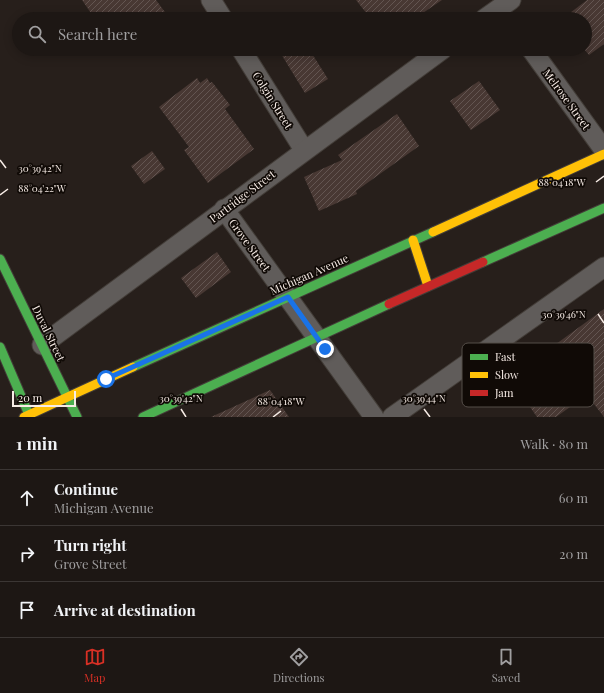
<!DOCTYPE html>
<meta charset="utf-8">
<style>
:root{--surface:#1d1714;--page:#2a2422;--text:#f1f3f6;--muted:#a09fa0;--line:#3b3634;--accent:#d93025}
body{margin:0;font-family:"Playfair Display",serif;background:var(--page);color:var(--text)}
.scale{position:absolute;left:12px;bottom:10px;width:64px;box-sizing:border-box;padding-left:4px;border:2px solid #f7ece6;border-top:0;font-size:11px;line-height:14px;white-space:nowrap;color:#f7ece6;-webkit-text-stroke:3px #100a06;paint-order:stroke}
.stop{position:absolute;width:12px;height:12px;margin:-9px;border:3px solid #1a73e8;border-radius:50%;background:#fff}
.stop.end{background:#1a73e8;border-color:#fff;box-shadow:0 1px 4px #0008}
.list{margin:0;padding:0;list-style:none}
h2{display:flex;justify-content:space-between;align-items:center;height:52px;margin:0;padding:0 16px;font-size:17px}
h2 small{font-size:13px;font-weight:400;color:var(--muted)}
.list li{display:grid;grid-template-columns:26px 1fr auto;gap:12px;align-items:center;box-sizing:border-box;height:56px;padding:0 16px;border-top:1px solid var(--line)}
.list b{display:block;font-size:15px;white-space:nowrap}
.list p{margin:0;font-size:13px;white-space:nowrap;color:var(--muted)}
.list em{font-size:13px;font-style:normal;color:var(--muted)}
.icon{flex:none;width:22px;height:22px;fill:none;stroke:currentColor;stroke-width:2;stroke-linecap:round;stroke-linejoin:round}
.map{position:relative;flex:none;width:604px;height:417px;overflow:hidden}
.search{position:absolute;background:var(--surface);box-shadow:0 2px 10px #0003;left:12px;right:12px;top:12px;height:44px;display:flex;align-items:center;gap:10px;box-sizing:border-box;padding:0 14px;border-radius:22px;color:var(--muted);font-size:15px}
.sheet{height:220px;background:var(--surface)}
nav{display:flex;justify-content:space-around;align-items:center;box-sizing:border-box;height:56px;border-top:1px solid var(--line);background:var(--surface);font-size:11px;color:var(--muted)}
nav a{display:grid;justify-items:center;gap:2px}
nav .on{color:var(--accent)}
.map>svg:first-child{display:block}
.building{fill:url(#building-hatch)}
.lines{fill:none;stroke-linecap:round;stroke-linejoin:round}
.street-casing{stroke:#433d38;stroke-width:21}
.fast-casing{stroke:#433d38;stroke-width:11}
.slow-casing{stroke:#433d38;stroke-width:11}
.jam-casing{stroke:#433d38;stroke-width:11}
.street{stroke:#605c5a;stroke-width:19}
.fast{stroke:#4caf50;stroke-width:9}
.slow{stroke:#ffc107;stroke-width:9}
.jam{stroke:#c62828;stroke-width:9}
.route{stroke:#1a73e8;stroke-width:5}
.ticks{fill:none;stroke:#f7ece6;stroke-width:1.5}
.labels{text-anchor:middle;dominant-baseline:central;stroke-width:3.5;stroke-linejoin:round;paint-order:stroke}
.street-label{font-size:11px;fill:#f7ece6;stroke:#100a06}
.key{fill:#100a06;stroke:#554e49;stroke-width:1}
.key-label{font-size:11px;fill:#f7ece6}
.ticks-label{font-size:10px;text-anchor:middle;fill:#f7ece6;stroke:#100a06;stroke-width:3.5;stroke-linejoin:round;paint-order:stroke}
</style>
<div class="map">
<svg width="604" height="417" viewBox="0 0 604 417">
<defs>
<pattern id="building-hatch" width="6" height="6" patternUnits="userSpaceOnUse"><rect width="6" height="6" fill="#483833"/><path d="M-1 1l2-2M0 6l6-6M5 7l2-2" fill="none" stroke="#635551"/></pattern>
</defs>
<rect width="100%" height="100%" fill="#271f1b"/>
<g class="building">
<path d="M82,0h74l14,19h-75z"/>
<path d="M356,0h86l-28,19h-43z"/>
<path d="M587,0h17v44l-15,11 -5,-6 1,-30h-23z"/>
<path d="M278,49h31l19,30 -23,14z"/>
<path d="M197,78l3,5 7,-5 3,5 2,-1 18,23 -5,4 29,40 -46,34 -24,-33 5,-3 -30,-40z"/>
<path d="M479,81l21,29 -29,20 -21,-29z"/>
<path d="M397,114l22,32 -63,45 1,3 -38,17 -15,-34 38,-17 -4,-5z"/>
<path d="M152,151l13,18 -21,15 -13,-18z"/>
<path d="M217,252l14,20 -35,26 -15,-20z"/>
<path d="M604,309v108l-17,-22 -31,22h-19l-23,-33 43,-30 -5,-7z"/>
<path d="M270,390l19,27h-78z"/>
</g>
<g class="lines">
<defs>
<g id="street">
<path d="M211,0l12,19"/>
<path d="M484,19l27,-19"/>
<path d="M241,49l63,101"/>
<path d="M531,49l73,101"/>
<path d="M224,209l150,208"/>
<path d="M42,345l401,-296"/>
<path d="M392,417l212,-150"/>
</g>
<g id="fast">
<path d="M0,259l77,158"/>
<path d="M483,262l121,-54"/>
<path d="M0,347l30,70"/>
<path d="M133,367l300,-135"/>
<path d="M143,417l246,-113"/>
</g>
<g id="slow">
<path d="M433,232l171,-78"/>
<path d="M413,240l15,46"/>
<path d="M24,417l109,-50"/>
</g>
<path id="jam" d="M389,304l94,-42"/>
</defs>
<use href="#street" class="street-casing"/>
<use href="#fast" class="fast-casing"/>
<use href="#slow" class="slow-casing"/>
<use href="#jam" class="jam-casing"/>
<use href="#street" class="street"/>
<use href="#fast" class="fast"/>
<use href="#slow" class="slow"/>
<use href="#jam" class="jam"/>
</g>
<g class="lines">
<path class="route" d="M106,379l182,-82 37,52"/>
</g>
<path class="ticks" d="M0,160l6,8M596,182l8,-6M0,195l8,-6M598,314l6,9M181,409l5,8M424,409l6,8M273,417l8,-6"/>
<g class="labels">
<g class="street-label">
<text transform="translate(567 99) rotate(54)">Melrose Street</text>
<text transform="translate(273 100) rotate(58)">Colgin Street</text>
<text transform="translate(242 196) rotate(-37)">Partridge Street</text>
<text transform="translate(250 245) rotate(54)">Grove Street</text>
<text transform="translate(309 274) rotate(-24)">Michigan Avenue</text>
<text transform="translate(49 333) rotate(64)">Duval Street</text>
</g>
</g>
<rect x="462" y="343" width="132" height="64" rx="6" class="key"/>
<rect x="470" y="354" width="18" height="6" fill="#4caf50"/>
<rect x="470" y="372" width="18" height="6" fill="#ffc107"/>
<rect x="470" y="390" width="18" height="6" fill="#c62828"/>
<g class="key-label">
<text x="495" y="361">Fast</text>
<text x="495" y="379">Slow</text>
<text x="495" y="397">Jam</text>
</g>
<g class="ticks-label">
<text x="40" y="172">30°39'42"N</text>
<text x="562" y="186">88°04'18"W</text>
<text x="42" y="192">88°04'22"W</text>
<text x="564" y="318">30°39'46"N</text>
<text x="181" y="402">30°39'42"N</text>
<text x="424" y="402">30°39'44"N</text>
<text x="281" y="405">88°04'18"W</text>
</g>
</svg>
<div class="scale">20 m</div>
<div class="stop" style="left:106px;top:379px"></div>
<div class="stop end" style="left:325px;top:349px"></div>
<div class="search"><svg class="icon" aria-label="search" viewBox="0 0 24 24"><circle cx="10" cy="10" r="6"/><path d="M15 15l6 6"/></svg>Search here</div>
</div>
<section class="sheet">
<h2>1 min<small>Walk · 80 m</small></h2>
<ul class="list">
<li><svg class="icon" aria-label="ahead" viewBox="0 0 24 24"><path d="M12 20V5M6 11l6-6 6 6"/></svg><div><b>Continue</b><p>Michigan Avenue</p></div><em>60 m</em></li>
<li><svg class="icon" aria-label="right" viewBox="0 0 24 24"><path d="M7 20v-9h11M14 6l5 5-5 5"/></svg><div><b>Turn right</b><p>Grove Street</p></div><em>20 m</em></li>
<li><svg class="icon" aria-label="arrive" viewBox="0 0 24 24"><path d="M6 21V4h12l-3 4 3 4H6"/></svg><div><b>Arrive at destination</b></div></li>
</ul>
</section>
<nav>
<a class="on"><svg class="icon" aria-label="map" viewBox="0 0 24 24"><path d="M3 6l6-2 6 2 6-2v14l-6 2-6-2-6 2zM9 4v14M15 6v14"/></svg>Map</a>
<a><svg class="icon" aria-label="directions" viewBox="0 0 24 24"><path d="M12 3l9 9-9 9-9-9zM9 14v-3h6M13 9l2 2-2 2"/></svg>Directions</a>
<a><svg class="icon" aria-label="saved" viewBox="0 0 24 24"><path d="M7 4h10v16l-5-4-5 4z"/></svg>Saved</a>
</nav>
